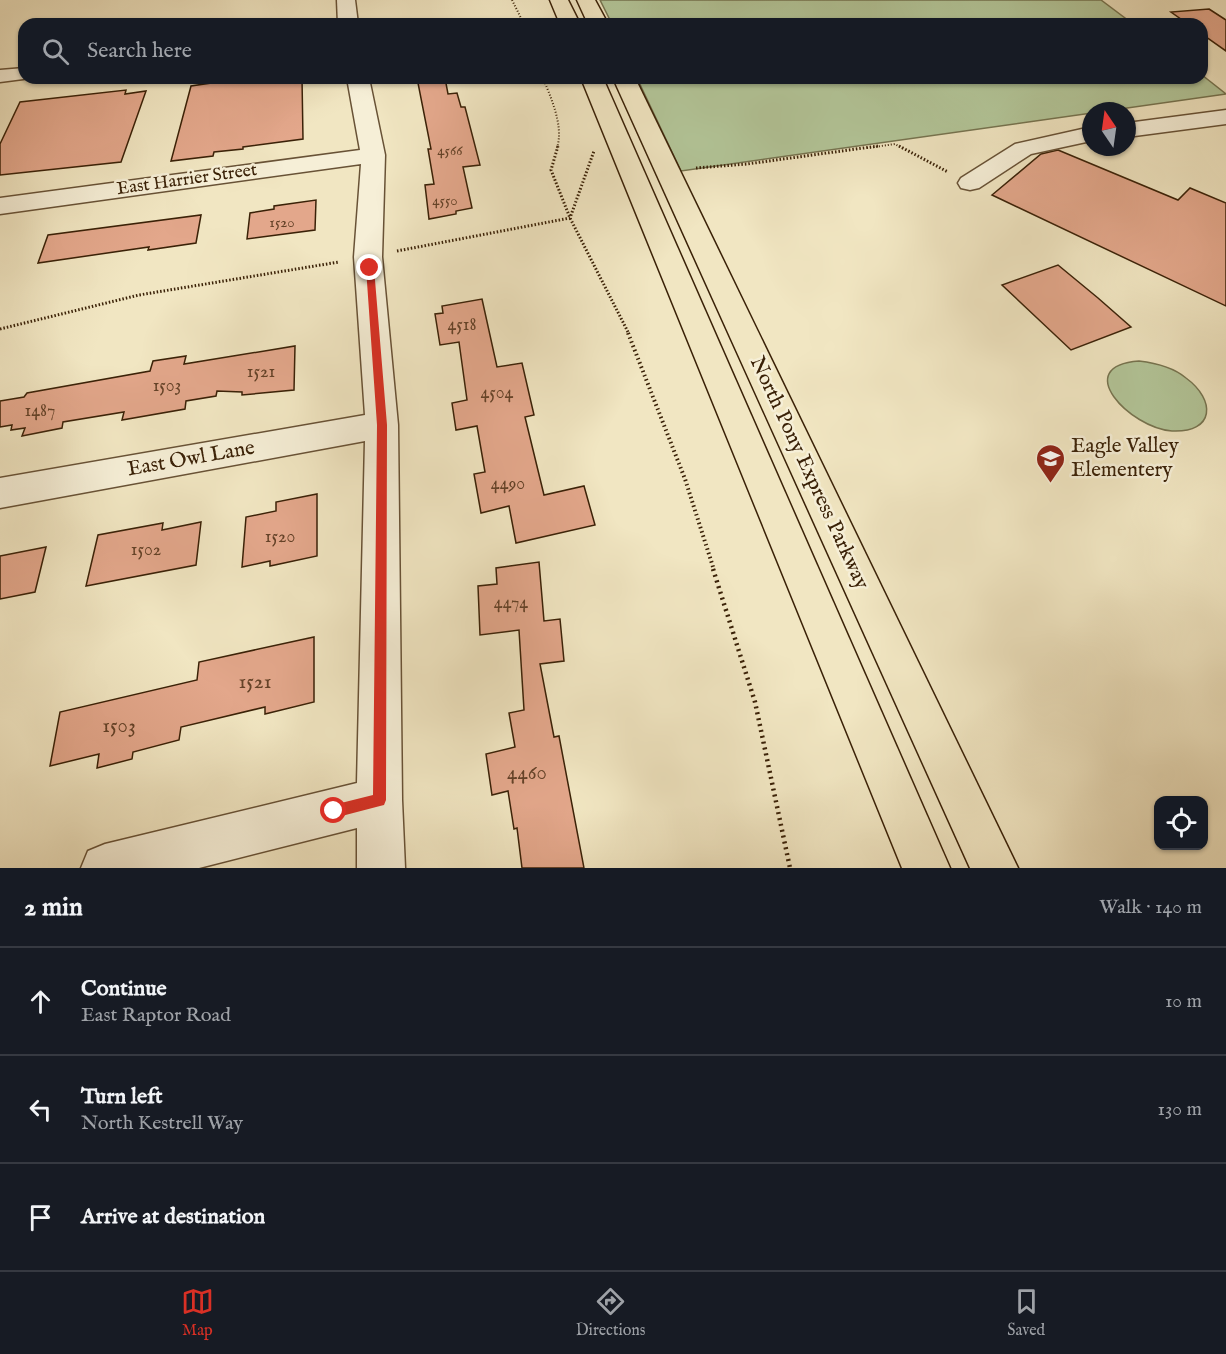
<!DOCTYPE html>
<meta charset="utf-8">
<style>
:root{--surface:#171b24;--page:#20242c;--text:#f1f3f6;--muted:#9ea1a6;--line:#363941;--accent:#d93025}
body{margin:0;font-family:"IM FELL English",serif;background:var(--page);color:var(--text)}
.controls{position:absolute;right:18px;bottom:18px;display:grid;overflow:hidden;border-radius:12px;box-shadow:0 2px 4px #0004}
.controls button{width:54px;height:54px;display:grid;place-items:center;padding:0;border:0;border-bottom:2px solid var(--line);background:var(--surface);color:var(--text);font:30px sans-serif}
.compass{position:absolute;left:1082px;top:102px;width:54px;height:54px;border-radius:50%;background:var(--surface);box-shadow:0 2px 4px #0004;rotate:347deg}
.stop{position:absolute;width:18px;height:18px;margin:-14px;border:4px solid #d93025;border-radius:50%;background:#fff}
.stop.end{background:#d93025;border-color:#fff;box-shadow:0 2px 6px #0008}
.list{margin:0;padding:0;list-style:none}
h2{display:flex;justify-content:space-between;align-items:center;height:78px;margin:0;padding:0 24px;font-size:26px}
h2 small{font-size:20px;font-weight:400;color:var(--muted)}
.list li{display:grid;grid-template-columns:39px 1fr auto;gap:18px;align-items:center;box-sizing:border-box;height:108px;padding:0 24px;border-top:2px solid var(--line)}
.list b{display:block;font-size:22px;white-space:nowrap}
.list p{margin:0;font-size:20px;white-space:nowrap;color:var(--muted)}
.list em{font-size:20px;font-style:normal;color:var(--muted)}
.icon{flex:none;width:33px;height:33px;fill:none;stroke:currentColor;stroke-width:2;stroke-linecap:round;stroke-linejoin:round}
.map{position:relative;flex:none;width:1226px;height:868px;overflow:hidden}
.search{position:absolute;background:var(--surface);box-shadow:0 2px 4px #0004;left:18px;right:18px;top:18px;height:66px;display:flex;align-items:center;gap:15px;box-sizing:border-box;padding:0 21px;border-radius:18px;color:var(--muted);font-size:22px}
.sheet{height:402px;background:var(--surface)}
nav{display:flex;justify-content:space-around;align-items:center;box-sizing:border-box;height:84px;border-top:2px solid var(--line);background:var(--surface);font-size:16px;color:var(--muted)}
nav a{display:grid;justify-items:center;gap:3px}
nav .on{color:var(--accent)}
.map>svg:first-child{display:block}
.green{fill:#b3c699;stroke:#767450;stroke-width:1.5}
.building{fill:#e3a78b;stroke:#3a2107;stroke-width:1.5}
.lines{fill:none;stroke-linecap:round;stroke-linejoin:round}
.minor-casing{stroke:#685236;stroke-width:3}
.major-casing{stroke:#3a2107;stroke-width:3}
.path-far3{stroke:#3a2107;stroke-width:2;stroke-dasharray:1 2;stroke-linecap:butt}
.path-far2{stroke:#3a2107;stroke-width:3;stroke-dasharray:1.5 2;stroke-linecap:butt}
.path-far1{stroke:#3a2107;stroke-width:4;stroke-dasharray:1.5 3;stroke-linecap:butt}
.path{stroke:#3a2107;stroke-width:4.5;stroke-dasharray:2 4;stroke-linecap:butt}
.minor{fill:#f6efd7;fill-rule:evenodd}
.major{fill:#f1e6c2;fill-rule:evenodd}
.route{fill:#d93025}
.labels{text-anchor:middle;dominant-baseline:central;stroke-width:5;stroke-linejoin:round;paint-order:stroke}
.far-number-label{font-size:15px;fill:#644228}
.far-street-label{font-size:18px;fill:#3a2107;stroke:#f6efd7}
.number-label{font-size:18px;fill:#644228}
.poi-label{font-size:21px;fill:#3a2107;stroke:#f6efd7;text-anchor:start}
.street-label{font-size:21px;fill:#3a2107;stroke:#f6efd7}
.near-number-label{font-size:21px;fill:#644228}
</style>
<div class="map">
<svg width="1226" height="868" viewBox="0 0 1226 868">
<rect width="100%" height="100%" fill="#f1e6c2"/>
<filter id="stains"><feTurbulence type="fractalNoise" baseFrequency=".00333" numOctaves="4"/><feColorMatrix values="0 0 0 0 .2 0 0 0 0 .09 0 0 0 0 .02 0 0 0 .5 -.17"/></filter>
<radialGradient id="worn" r=".72"><stop offset=".6" stop-color="#630" stop-opacity="0"/><stop offset="1" stop-color="#630" stop-opacity=".3"/></radialGradient>
<g class="green">
<path d="M600,0h501l32,24h-521z"/>
<path d="M1202,75l24,19 -545,77 -44,-93h565z"/>
<path d="M1139,361c17,2 34,6 47,17 30,22 29,55 -14,53 -42,-3 -102,-65 -33,-70z"/>
</g>
<g class="building">
<path d="M1209,9l17,11v31l-24,-17v-10h-14l-17,-12z"/>
<path d="M224,78h78l1,61 -60,8v2l-29,3 -1,4 -42,5 20,-75 20,-3v-4z"/>
<path d="M417,78h28l3,16 9,-1 4,14h4l15,58 -17,2 9,41 -16,3v3l-27,5 -4,-34 9,-1 -6,-35h3z"/>
<path d="M126,90l-1,4 21,-3 -25,71 -121,13v-31l20,-42z"/>
<path d="M1058,150l120,50 12,-12 36,15v103l-234,-111 49,-41z"/>
<path d="M316,200l-1,30 -68,9 3,-26 24,-4v-3z"/>
<path d="M201,215l-5,28 -48,7 1,-3 -111,16 10,-28z"/>
<path d="M1058,265l40,33 33,29 -60,23 -69,-65z"/>
<path d="M482,299l15,68 25,-4 12,52 -9,2 19,78 40,-9 11,39 -79,18 -7,-37 -28,7 -7,-39 11,-2 -8,-46 -21,4 -4,-27 15,-3 -8,-58 -19,3 -5,-31 8,-1 -1,-7z"/>
<path d="M295,346l-1,44 -52,5v-3l-25,-1 -1,5 -30,5 -1,8 -63,11 2,-8 -61,10 -1,6 -40,8 3,-8 -14,2 1,-5 -12,2v-26l24,-4 3,-4 123,-22 3,-10 33,-5 -2,8z"/>
<path d="M317,494v62l-47,10v-5l-28,6 4,-50 30,-6v-9z"/>
<path d="M201,522l-5,43 -110,21 12,-51 65,-12 -1,7z"/>
<path d="M46,547l-11,45 -35,7v-43z"/>
<path d="M539,562l5,59 16,-2 4,42 -24,3 14,73 5,-1 25,132h-62l-5,-40 -3,1 -6,-38 -16,4 -6,-41 29,-7 -6,-34 15,-3 -5,-80 -39,5 -2,-49 19,-2 -1,-16z"/>
<path d="M314,637v65l-49,12v-7l-84,20 -2,13 -46,12 -1,7 -35,9 2,-14 -49,12 10,-54 137,-32 2,-18z"/>
</g>
<g class="lines">
<defs>
<g id="minor">
<path d="M337,0h18l3,24h-20z"/>
<path d="M24,68v10h7l-31,4v-12z"/>
<path d="M347,78h22l16,77 -3,102 16,168 4,375 3,68h-48v-40l-158,40h-118l7,-17 17,-7 252,-61 8,-342 -365,67v-30l365,-63 -11,-158 7,-93 -361,50v-16l360,-48z"/>
<path d="M1226,110v14l-99,13v-14z"/>
<path d="M1091,127v14l-60,13 -52,34 -9,2 -9,-2 -3,-5 3,-5 54,-34z"/>
</g>
<g id="major">
<path d="M550,0h18l12,24h-20z"/>
<path d="M577,0h18l13,24h-20z"/>
<path d="M581,78h22l347,790h-48z"/>
<path d="M613,78h22l383,790h-48z"/>
</g>
</defs>
<use href="#minor" class="minor-casing"/>
<use href="#major" class="major-casing"/>
<g class="path-far3">
<path d="M512,0l12,24"/>
<path d="M543,78c8,20 21,48 14,70"/>
<path d="M867,148l28,-4 7,4"/>
</g>
<g class="path-far2">
<path d="M558,146l-7,24 19,48 59,116"/>
<path d="M899,146l49,26"/>
<path d="M696,168l51,-4 131,-18"/>
<path d="M397,251l173,-33 24,-67"/>
<path d="M0,329l139,-34 200,-33"/>
</g>
<path class="path-far1" d="M628,333l57,146 29,91"/>
<path class="path" d="M713,569l42,133 35,166"/>
<use href="#minor" class="minor"/>
<use href="#major" class="major"/>
</g>
<path class="route" d="M370,265l4,3 13,157 -1,375 -2,5 -4,1 -46,12 -5,-2 -2,-5 2,-5 44,-11 4,-370 -11,-157z"/>
<defs>
<symbol id="school-pin" viewBox="-11 -11 22 30"><path d="M0 17L-7.5 6A9.5 9.5 0 1 1 7.5 6Z" fill="#8f2418" stroke="#f6efd7"/><path d="M0-5L7-2L0 1L-7-2ZM-4 1L0 2.5L4 1V4Q0 6-4 4Z" fill="#fff"/></symbol>
</defs>
<g fill-rule="evenodd">
<use href="#school-pin" x="1034" y="442" width="33" height="45"/>
</g>
<g class="labels">
<g class="far-number-label">
<text x="450" y="150">4566</text>
<text x="445" y="200">4550</text>
<text x="282" y="222">1520</text>
</g>
<g class="far-street-label">
<text transform="translate(187 180) rotate(-8)">East Harrier Street</text>
</g>
<g class="number-label">
<text x="462" y="325">4518</text>
<text x="261" y="372">1521</text>
<text x="167" y="386">1503</text>
<text x="497" y="393">4504</text>
<text x="40" y="411">1487</text>
<text x="508" y="484">4490</text>
<text x="280" y="537">1520</text>
<text x="146" y="550">1502</text>
<text x="511" y="603">4474</text>
</g>
<g class="poi-label">
<text x="1071" y="446">Eagle Valley<tspan x="1071" dy="24">Elementery</tspan></text>
</g>
<g class="street-label">
<text transform="translate(191 459) rotate(-10)">East Owl Lane</text>
<text transform="translate(809 473) rotate(65)">North Pony Express Parkway</text>
</g>
<g class="near-number-label">
<text x="255" y="682">1521</text>
<text x="119" y="726">1503</text>
<text x="527" y="773">4460</text>
</g>
</g>
<rect width="100%" height="100%" filter="url(#stains)"/>
<rect width="100%" height="100%" fill="url(#worn)"/>
</svg>
<div class="controls">
<button><svg class="icon" aria-label="locate" viewBox="0 0 24 24"><circle cx="12" cy="12" r="6"/><path d="M12 2v4M12 18v4M2 12h4M18 12h4"/></svg></button>
</div>
<svg class="compass" viewBox="-18 -18 36 36"><path d="M0-13l5 13h-10z" fill="#e53935"/><path d="M0 13l5-13h-10z" fill="#9ea1a6"/></svg>
<div class="stop" style="left:334px;top:811px"></div>
<div class="stop end" style="left:370px;top:268px"></div>
<div class="search"><svg class="icon" aria-label="search" viewBox="0 0 24 24"><circle cx="10" cy="10" r="6"/><path d="M15 15l6 6"/></svg>Search here</div>
</div>
<section class="sheet">
<h2>2 min<small>Walk · 140 m</small></h2>
<ul class="list">
<li><svg class="icon" aria-label="ahead" viewBox="0 0 24 24"><path d="M12 20V5M6 11l6-6 6 6"/></svg><div><b>Continue</b><p>East Raptor Road</p></div><em>10 m</em></li>
<li><svg class="icon" aria-label="left" viewBox="0 0 24 24"><path d="M17 20v-9H6M10 6l-5 5 5 5"/></svg><div><b>Turn left</b><p>North Kestrell Way</p></div><em>130 m</em></li>
<li><svg class="icon" aria-label="arrive" viewBox="0 0 24 24"><path d="M6 21V4h12l-3 4 3 4H6"/></svg><div><b>Arrive at destination</b></div></li>
</ul>
</section>
<nav>
<a class="on"><svg class="icon" aria-label="map" viewBox="0 0 24 24"><path d="M3 6l6-2 6 2 6-2v14l-6 2-6-2-6 2zM9 4v14M15 6v14"/></svg>Map</a>
<a><svg class="icon" aria-label="directions" viewBox="0 0 24 24"><path d="M12 3l9 9-9 9-9-9zM9 14v-3h6M13 9l2 2-2 2"/></svg>Directions</a>
<a><svg class="icon" aria-label="saved" viewBox="0 0 24 24"><path d="M7 4h10v16l-5-4-5 4z"/></svg>Saved</a>
</nav>
